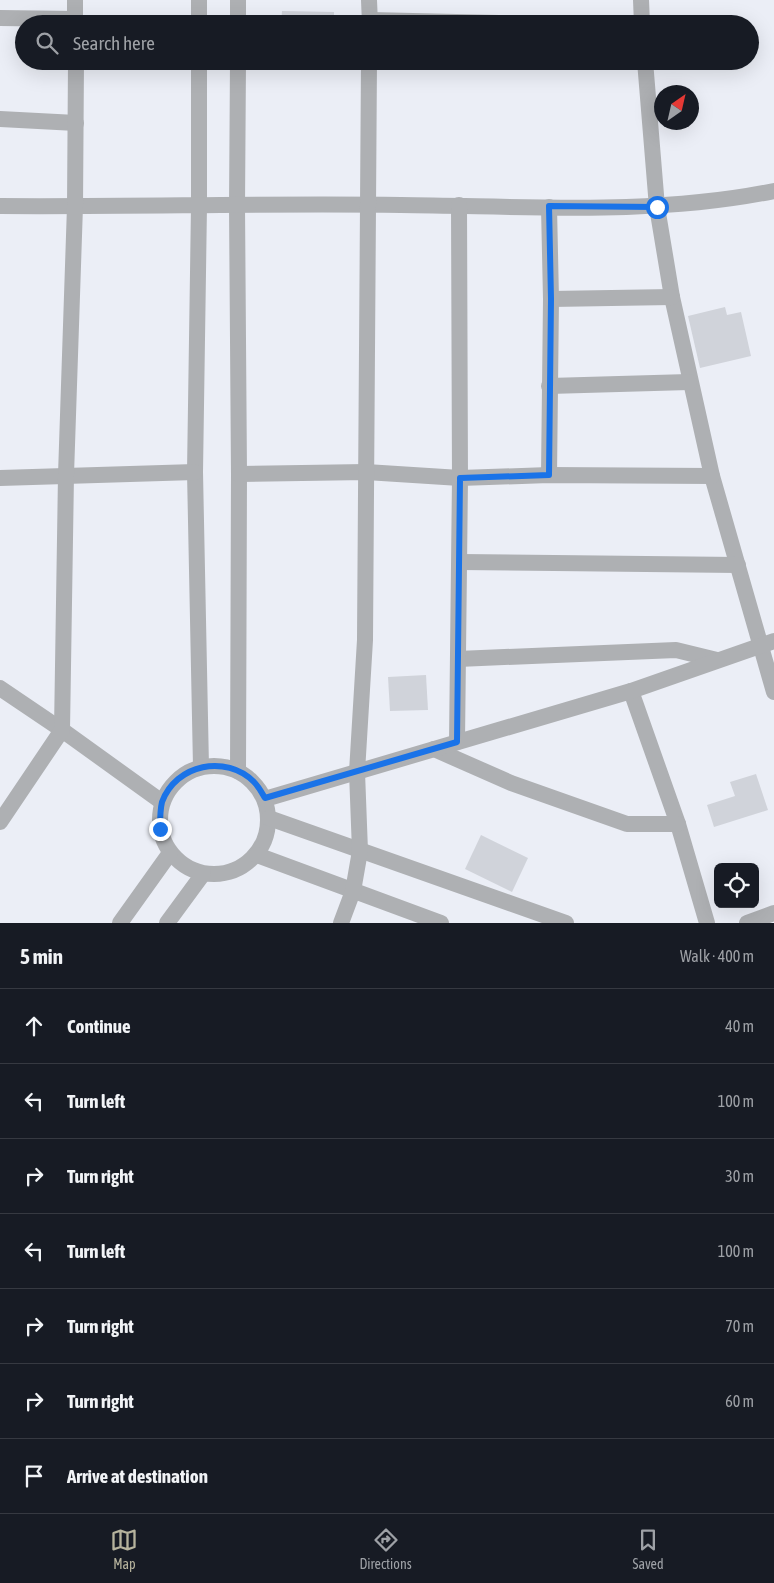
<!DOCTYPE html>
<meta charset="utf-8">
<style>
:root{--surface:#171b24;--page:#20242c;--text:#f1f3f6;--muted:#9ea1a6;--line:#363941;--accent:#b6b39d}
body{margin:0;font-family:"Asap Condensed",sans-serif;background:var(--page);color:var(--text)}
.controls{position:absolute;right:15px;bottom:15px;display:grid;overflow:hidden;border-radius:8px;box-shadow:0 5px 20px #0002}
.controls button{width:45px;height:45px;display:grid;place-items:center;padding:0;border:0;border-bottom:1px solid var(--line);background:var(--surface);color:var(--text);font:25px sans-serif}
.compass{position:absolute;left:654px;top:85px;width:45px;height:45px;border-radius:50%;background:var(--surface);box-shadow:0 5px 20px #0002;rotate:34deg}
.stop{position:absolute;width:15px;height:15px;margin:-11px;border:4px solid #1a73e8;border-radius:50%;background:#fff}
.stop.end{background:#1a73e8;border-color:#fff;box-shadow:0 1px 5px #0008}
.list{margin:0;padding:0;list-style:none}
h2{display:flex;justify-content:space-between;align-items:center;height:65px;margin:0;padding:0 20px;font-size:21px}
h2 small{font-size:16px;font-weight:400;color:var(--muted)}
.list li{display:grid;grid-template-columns:32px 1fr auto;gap:15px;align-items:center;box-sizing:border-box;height:75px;padding:0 20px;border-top:1px solid var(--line)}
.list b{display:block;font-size:19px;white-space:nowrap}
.list em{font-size:16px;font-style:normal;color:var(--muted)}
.icon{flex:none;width:28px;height:28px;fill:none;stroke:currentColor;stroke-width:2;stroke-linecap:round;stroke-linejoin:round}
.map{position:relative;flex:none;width:774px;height:923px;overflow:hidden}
.search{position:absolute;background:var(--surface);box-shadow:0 5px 20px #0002;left:15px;right:15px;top:15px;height:55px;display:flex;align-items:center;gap:12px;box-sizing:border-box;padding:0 18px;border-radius:28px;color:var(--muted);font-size:19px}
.sheet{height:590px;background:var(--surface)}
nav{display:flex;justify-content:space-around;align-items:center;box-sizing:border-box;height:70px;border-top:1px solid var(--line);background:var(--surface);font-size:14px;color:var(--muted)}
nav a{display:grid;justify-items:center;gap:2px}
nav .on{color:var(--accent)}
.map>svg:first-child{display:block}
.building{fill:#d0d3da}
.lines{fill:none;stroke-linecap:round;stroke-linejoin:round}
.minor{stroke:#aeb0b3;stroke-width:16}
.route{stroke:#1a73e8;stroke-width:6}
</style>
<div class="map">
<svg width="774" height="923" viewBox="0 0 774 923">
<rect width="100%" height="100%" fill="#ebeef6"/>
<g class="building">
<path d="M282,11l52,1v12h-53z"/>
<path d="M725,307l2,8 14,-3 10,44 -51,12 -12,-52z"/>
<path d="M426,675l2,35 -38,1 -2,-34z"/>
<path d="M756,774l12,36 -54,17 -7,-22 28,-9 -5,-14z"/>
<path d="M481,835l47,23 -16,34 -47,-23z"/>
</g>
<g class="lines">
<g class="minor">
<path d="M369,0l1,24"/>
<path d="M641,0l1,24"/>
<path d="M0,18l75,1"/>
<path d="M370,20l170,4"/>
<path d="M75,24v-24"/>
<path d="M199,24v-24"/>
<path d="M238,24v-24"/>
<path d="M199,61v145l-4,266 6,295"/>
<path d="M238,61l-1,145 2,268 -1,297"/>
<path d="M645,61l12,146 15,90 40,179 62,216"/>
<path d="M0,119l76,4"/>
<path d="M0,206c134,1 267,-3 401,-1 124,1 251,11 373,-14"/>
<path d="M549,207l2,92 -2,176"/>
<path d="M551,299l121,-2"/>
<path d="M549,386l140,-4"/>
<path d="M239,474l127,-2 94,6 89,-3 163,1"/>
<path d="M0,478l195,-6"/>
<path d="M460,562l278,3"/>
<path d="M458,659l218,-9 41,10"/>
<path d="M0,688l62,42 100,72"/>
<path d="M631,691l47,133 29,99"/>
<path d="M457,742l3,-264 -1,-273"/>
<path d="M434,749l77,34 116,41h51"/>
<circle cx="214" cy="820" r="54"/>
<path d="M265,799l366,-108 143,-50"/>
<path d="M269,818l297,105"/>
<path d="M0,822l62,-92 4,-255 9,-269 1,-145"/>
<path d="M257,855l184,68"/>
<path d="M120,923l50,-70"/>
<path d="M167,923l36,-49"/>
<path d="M341,923l12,-32 7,-40 -3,-79 8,-132 4,-579"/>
<path d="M747,923l27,-10"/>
</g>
</g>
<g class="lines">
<path class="route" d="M160,829c0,-9 0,-19 2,-27 14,-38 64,-48 92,-20 5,5 8,11 11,16l192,-56 3,-264 89,-3 2,-176 -2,-93 108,1"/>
</g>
</svg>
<div class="controls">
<button><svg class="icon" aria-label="locate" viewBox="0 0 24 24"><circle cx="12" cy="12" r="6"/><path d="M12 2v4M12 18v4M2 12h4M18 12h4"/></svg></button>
</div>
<svg class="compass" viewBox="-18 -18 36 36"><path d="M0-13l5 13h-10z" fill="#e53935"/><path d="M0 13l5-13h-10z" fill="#9ea1a6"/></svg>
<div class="stop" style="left:657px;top:207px"></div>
<div class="stop end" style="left:160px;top:829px"></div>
<div class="search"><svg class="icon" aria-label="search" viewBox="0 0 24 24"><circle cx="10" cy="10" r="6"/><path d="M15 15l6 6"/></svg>Search here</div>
</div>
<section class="sheet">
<h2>5 min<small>Walk · 400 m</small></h2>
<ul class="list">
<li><svg class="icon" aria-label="ahead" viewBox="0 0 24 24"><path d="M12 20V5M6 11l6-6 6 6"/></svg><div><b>Continue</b></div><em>40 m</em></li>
<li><svg class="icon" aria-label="left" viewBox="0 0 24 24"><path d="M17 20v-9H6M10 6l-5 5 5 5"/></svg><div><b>Turn left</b></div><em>100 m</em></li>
<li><svg class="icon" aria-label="right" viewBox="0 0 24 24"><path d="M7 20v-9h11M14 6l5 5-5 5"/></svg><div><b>Turn right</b></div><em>30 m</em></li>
<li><svg class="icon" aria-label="left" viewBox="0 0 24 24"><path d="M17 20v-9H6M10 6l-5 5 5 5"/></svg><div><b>Turn left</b></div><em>100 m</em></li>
<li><svg class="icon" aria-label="right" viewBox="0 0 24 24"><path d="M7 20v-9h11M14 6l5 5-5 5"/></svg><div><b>Turn right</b></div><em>70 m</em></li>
<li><svg class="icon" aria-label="right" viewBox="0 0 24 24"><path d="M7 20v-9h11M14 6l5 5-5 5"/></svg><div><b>Turn right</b></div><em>60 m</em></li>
<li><svg class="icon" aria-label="arrive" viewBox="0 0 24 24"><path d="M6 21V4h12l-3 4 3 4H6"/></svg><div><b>Arrive at destination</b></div></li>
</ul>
</section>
<nav>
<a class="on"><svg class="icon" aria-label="map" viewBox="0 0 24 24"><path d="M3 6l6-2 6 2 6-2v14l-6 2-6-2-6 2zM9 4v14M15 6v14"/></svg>Map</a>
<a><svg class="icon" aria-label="directions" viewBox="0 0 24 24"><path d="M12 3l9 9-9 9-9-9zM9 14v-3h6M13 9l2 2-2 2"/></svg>Directions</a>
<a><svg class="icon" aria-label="saved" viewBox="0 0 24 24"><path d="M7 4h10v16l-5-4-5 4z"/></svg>Saved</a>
</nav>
